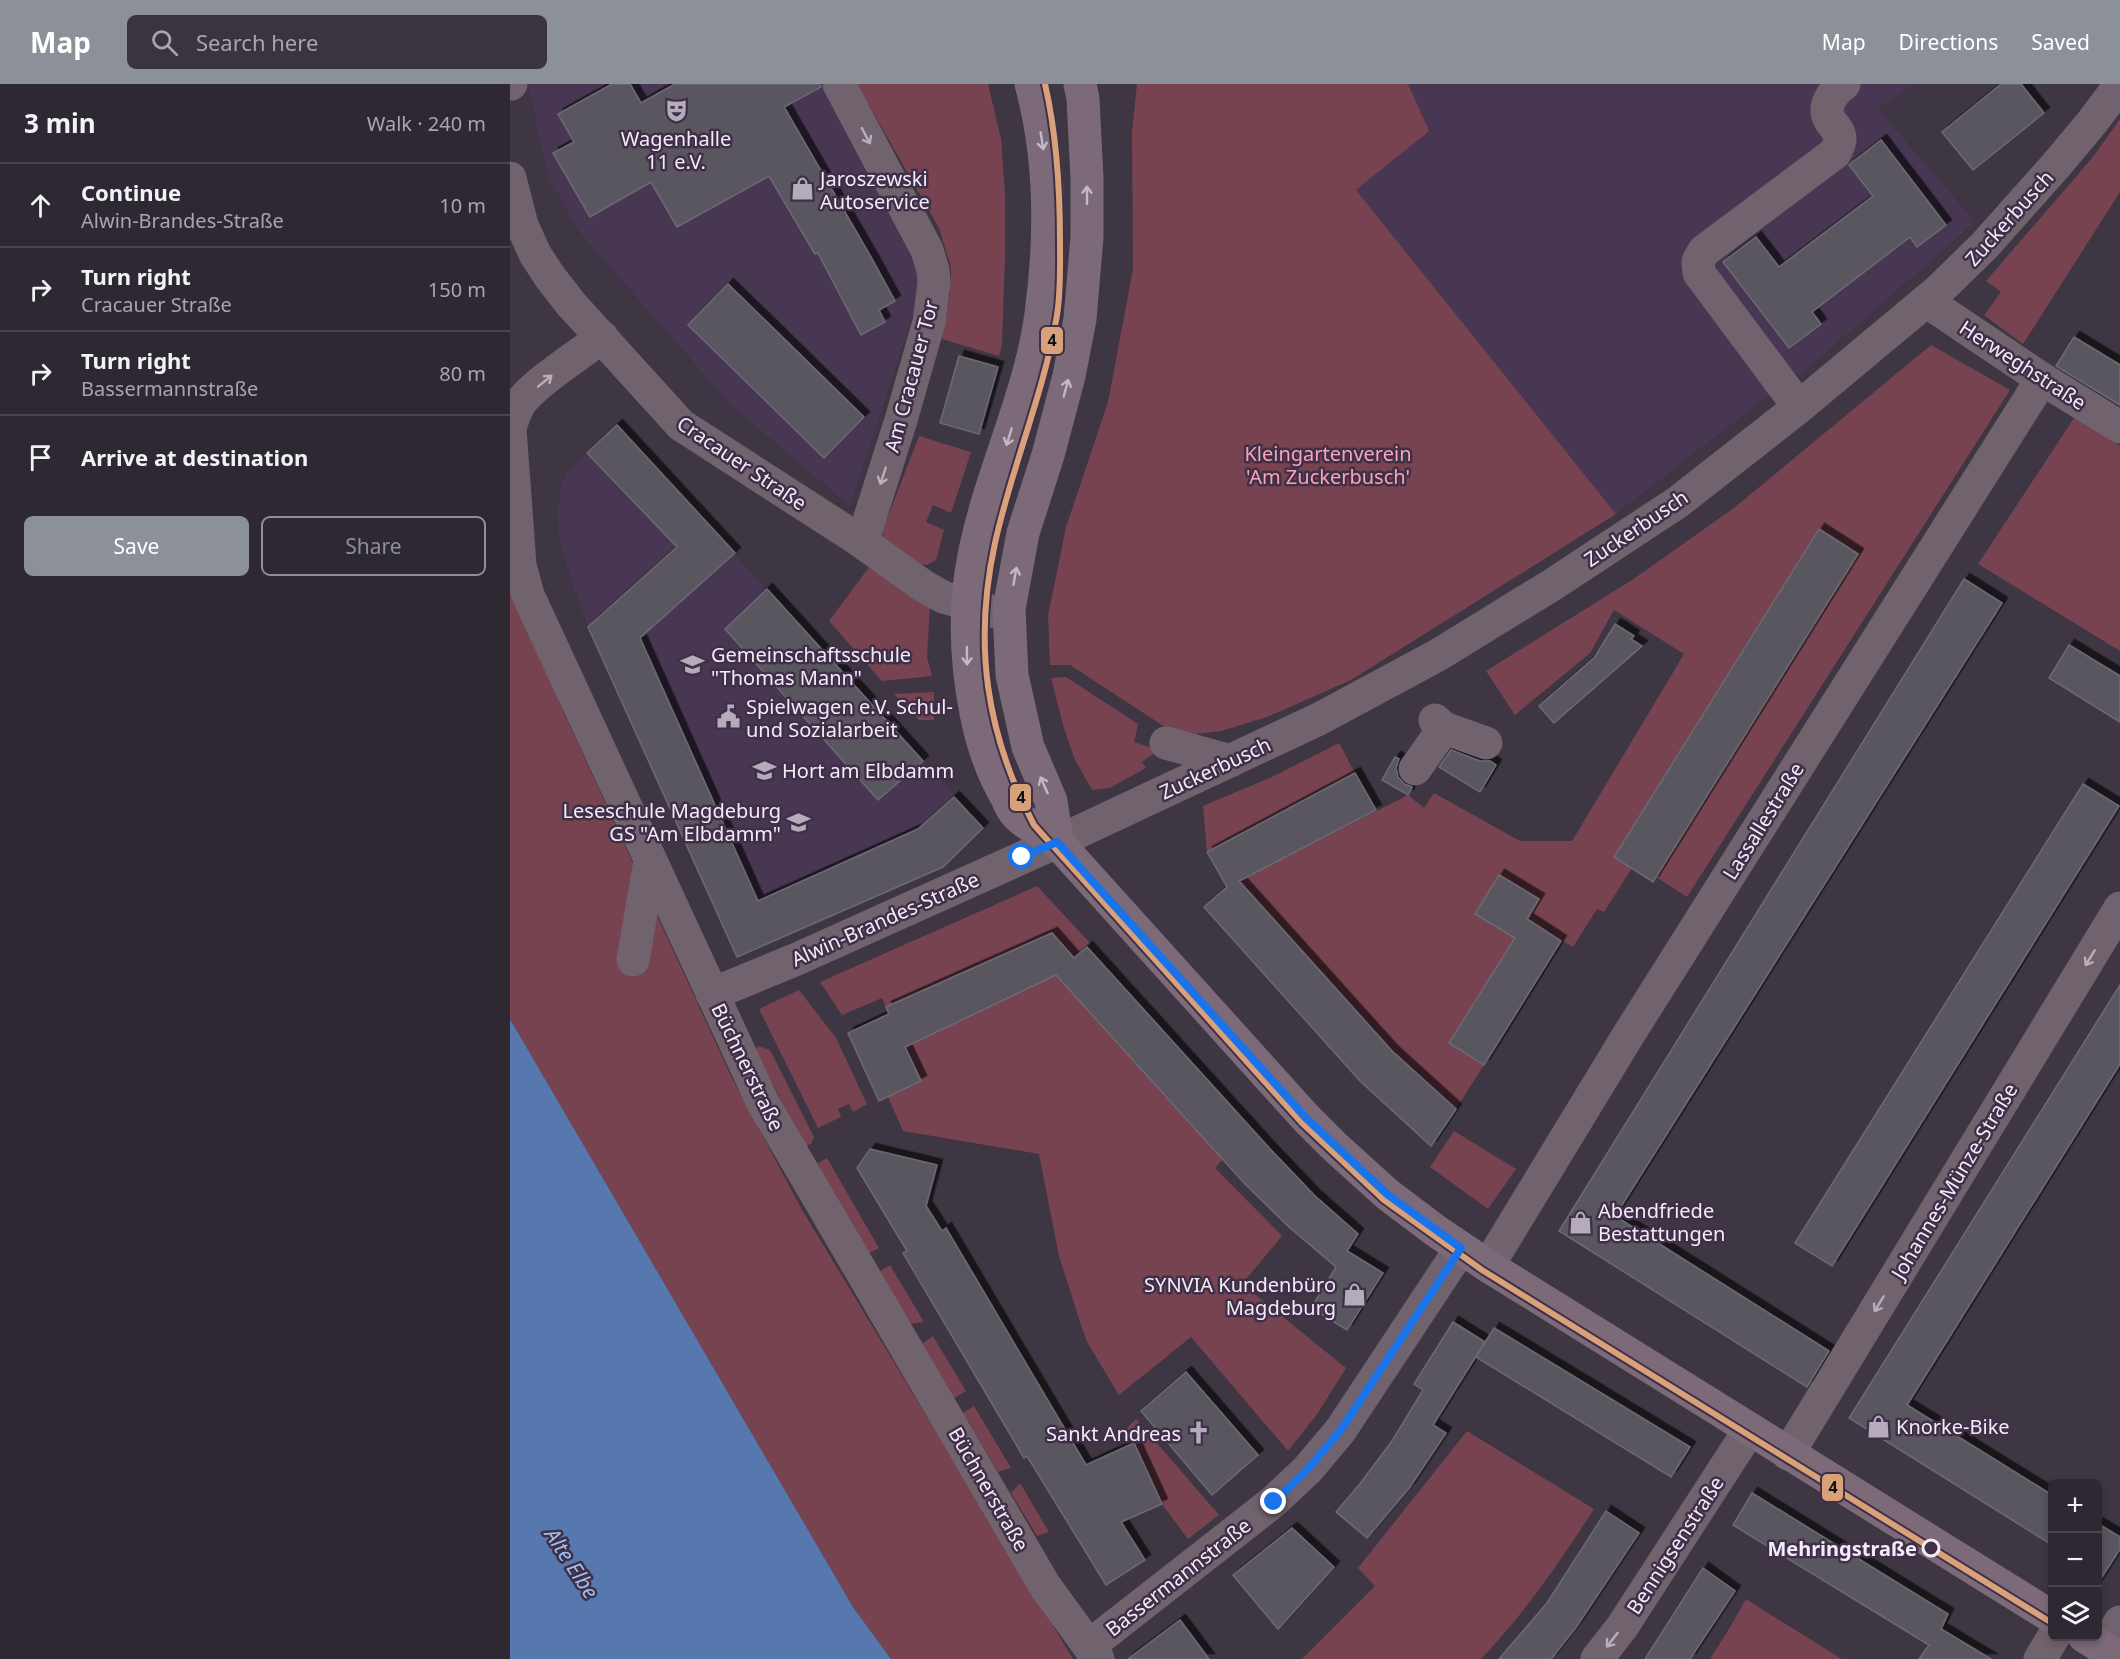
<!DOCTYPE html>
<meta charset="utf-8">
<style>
:root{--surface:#2e2832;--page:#3a343e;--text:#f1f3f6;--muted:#a7a6ac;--line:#49444d;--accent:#8c9099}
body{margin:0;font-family:"Noto Sans",sans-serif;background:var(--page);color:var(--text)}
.controls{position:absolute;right:18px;bottom:18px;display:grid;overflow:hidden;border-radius:9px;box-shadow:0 3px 9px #0003}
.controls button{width:54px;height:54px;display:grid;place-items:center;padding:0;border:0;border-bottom:2px solid var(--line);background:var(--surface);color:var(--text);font:30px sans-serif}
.stop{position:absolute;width:18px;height:18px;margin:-14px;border:4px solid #1a73e8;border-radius:50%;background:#fff}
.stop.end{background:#1a73e8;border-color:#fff;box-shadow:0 2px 6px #0008}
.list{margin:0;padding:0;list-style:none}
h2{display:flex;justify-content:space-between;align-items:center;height:78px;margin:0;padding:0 24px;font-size:26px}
h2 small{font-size:20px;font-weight:400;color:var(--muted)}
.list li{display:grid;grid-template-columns:39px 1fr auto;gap:18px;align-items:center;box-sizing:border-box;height:84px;padding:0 24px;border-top:2px solid var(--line)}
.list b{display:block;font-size:22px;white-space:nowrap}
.list p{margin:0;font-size:20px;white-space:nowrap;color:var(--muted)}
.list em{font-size:20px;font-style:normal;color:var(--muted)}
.actions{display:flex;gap:12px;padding:18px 24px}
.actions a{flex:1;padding:14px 0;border:2px solid var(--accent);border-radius:9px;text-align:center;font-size:21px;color:var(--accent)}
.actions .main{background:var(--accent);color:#fff}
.icon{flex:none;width:33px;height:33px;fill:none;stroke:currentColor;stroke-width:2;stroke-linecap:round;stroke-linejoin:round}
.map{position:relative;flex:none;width:1610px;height:1575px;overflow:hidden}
header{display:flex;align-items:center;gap:36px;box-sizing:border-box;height:84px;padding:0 30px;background:var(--accent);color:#fff}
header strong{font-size:28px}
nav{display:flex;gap:33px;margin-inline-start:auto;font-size:21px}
.search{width:420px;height:54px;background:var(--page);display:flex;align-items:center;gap:15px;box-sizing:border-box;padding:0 21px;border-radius:9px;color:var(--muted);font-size:22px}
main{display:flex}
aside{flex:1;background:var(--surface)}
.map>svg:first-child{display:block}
.built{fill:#483752}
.green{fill:#774351}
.water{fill:#5678af}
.building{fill:#5a5661;stroke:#6c6974;stroke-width:1.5;filter:url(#shadow)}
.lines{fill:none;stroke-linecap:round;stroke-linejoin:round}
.minor{stroke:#71636d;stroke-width:33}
.major{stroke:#7c6a78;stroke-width:33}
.tram-1-casing{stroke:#3f3048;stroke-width:10}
.tram-1{stroke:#d9a179;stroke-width:6}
.oneway{stroke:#b9aebb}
.oneway2{stroke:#c4b7c6}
.route{stroke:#1a73e8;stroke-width:8}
.stop-dot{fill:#3f3048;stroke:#f4ebfa;stroke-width:3}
.labels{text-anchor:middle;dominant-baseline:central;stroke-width:5;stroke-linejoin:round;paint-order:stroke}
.poi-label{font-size:20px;fill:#f4ebfa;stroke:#3f3048;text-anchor:start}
.street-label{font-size:20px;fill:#f4ebfa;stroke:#3f3048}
.park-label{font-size:20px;fill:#faa3b5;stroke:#3f3048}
.stop-label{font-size:20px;font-weight:bold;fill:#f4ebfa;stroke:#3f3048;text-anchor:end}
.water-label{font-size:21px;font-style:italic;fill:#a0c0f1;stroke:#3f3048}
.line-badge{stroke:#3f3048;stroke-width:2}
.pale-badge-label{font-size:16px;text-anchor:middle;font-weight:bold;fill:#111}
</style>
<header>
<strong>Map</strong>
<div class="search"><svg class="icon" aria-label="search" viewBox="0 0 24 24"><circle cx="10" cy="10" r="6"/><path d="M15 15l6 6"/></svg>Search here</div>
<nav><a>Map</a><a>Directions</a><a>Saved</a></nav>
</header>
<main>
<aside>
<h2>3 min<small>Walk · 240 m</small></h2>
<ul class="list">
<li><svg class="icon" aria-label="ahead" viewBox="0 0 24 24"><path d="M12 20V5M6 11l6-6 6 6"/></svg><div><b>Continue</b><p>Alwin-Brandes-Straße</p></div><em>10 m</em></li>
<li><svg class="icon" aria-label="right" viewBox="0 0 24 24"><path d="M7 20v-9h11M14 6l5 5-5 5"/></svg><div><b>Turn right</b><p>Cracauer Straße</p></div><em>150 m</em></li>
<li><svg class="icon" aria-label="right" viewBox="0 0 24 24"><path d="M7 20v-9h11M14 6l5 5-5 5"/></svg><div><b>Turn right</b><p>Bassermannstraße</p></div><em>80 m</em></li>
<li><svg class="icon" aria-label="arrive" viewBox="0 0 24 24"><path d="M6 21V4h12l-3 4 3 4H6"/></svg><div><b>Arrive at destination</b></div></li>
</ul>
<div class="actions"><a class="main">Save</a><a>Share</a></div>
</aside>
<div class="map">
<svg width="1610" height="1575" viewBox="0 0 1610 1575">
<defs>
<filter id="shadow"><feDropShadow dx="5.5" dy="-5.5" stdDeviation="0" flood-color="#0009"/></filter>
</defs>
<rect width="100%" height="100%" fill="#3e3642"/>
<g class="built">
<path d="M18,0h297l100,194 -75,228 -119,-101 -153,-175 -30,-54z"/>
<path d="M898,0h505l-35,25 97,113 -167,146 -48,34 -144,112 -260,-324 72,-59z"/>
<path d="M107,341l366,403 -40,39 -206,90 -149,-330 -18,-51 -11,-41 -1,-28 4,-23 7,-14z"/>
</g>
<g class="green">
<path d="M347,0h131l13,55 4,55v63l-3,87 -3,12 -57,-17 8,-45 1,-27 -12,-39z"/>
<path d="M627,0h271l21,47 -73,59 260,324 -265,166 -84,37 -46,14 -26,3 -27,-5 -98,-64h-20l-2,-49 18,-89 42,-125 25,-133 -1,-137z"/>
<path d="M1610,35v73l-97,152 -39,-29 17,-23 -15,-11 107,-124z"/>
<path d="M1421,261l79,45 -323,507 -31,-20 201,-323 -38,-24 -205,327 18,11 -28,44 -7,-3 -24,38 -46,-28 12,-20 -40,-24 -24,39 40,24 -66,105 35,22 -28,44 -64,-58 -153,-170 169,-86 16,13 10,-15 86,48h52l112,-187 -70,-44 -24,43 -75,62 -29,-44 146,-91 102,-72z"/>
<path d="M1564,334l46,28v205l-142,-87z"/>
<path d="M409,352l52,16 -20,61 -18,-8 -7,17 18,8 -8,30 -9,5 -6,-1 -38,-27 -1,-5z"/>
<path d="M360,482l60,38 -3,53 5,19 -50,5 -53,-60z"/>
<path d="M0,492l53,135 168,365 70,132 272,451h-182l-38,-52 -343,-588z"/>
<path d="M556,593l72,47 -4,18 25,8 -17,12 4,6 -36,20 -18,2 -17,-30 -11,-32 -13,-50z"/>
<path d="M424,608v28h-15l-25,-26z"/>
<path d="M829,659l16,30 -148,79 -4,-46 69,-29z"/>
<path d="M527,802l54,58 -17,14 -23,-25 -165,74 -4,-9 -40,17 -22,-33z"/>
<path d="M546,891l167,184 -8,9 67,68 -40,48 104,84 -28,45 -30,38 -97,-114 -72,58 -32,-53 -5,-14 -23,-72 -20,-102 -136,-23 -15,-34 17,-50z"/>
<path d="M289,906l37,48 31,66 -14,8 -4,-8 -11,5 3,8 -23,11 -59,-119z"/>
<path d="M248,962l12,4 44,87 -3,7 -7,3 -49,-98z"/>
<path d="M944,1047l62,38 -28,40 -58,-42z"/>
<path d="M317,1074l52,90 -13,7 -51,-90z"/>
<path d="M380,1181l34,57 -15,2 -31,-52z"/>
<path d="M423,1252l33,55 -12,7 -32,-54z"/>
<path d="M464,1322l37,62 -13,4 -35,-59z"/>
<path d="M626,1335l83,96 -31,24 -26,-35 -35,-76z"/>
<path d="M957,1347l127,78c-34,53 -69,104 -113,150h-179l73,-73 -17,-18z"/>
<path d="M510,1399l29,49 -12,4 -26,-43z"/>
<path d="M1236,1515l6,4 90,56h-132l22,-35z"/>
</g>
<path class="water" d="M0,935l343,588 38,52h-381z"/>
<g class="building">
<path d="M102,0h18l11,19 34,-19h145l1,3 -37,20 87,150 24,44 -16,9 6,12 -24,13 -43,-82 -3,1 -46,-78 -92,51 -26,-45 -61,35 -37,-64 21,-11 -16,-28z"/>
<path d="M1491,0h20l23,29 -71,57 -31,-38z"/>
<path d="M1371,56l65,85 -29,22 -7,-10 -98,75 9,12 -32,24 -66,-86 33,-25 23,30 94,-71 -24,-31z"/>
<path d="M218,200l136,133 -40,41 -136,-133z"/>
<path d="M1564,253l46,28v40l-64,-39z"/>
<path d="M449,272l39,11 -19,67 -39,-11z"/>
<path d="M107,341l118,128 -95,85 118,263 160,-72 36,-32 29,31 -40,39 -206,90 -149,-330 89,-80 -90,-94z"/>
<path d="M1309,445l39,25 -205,328 -39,-25z"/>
<path d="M1454,495l38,24 -387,613 214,135 -22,36 -248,-156z"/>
<path d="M257,505l156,172 -45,39 -153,-171z"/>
<path d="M1105,540l19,12 -3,3 11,7 -88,77 -15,-17 56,-49z"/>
<path d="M1559,561l51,31v46l-71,-44z"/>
<path d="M941,666l29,11h10l6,4 -16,27 -41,-25z"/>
<path d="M885,673l4,2 -3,9 2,9 6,7 8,3 -4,8 -26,-15z"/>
<path d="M845,689l21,37 -137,71 153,170 64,58 -25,37 -71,-65 -156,-174 23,-20 -20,-35z"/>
<path d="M1573,700l36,22 -287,460 -37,-23z"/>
<path d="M989,791l40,24 -12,20 34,22 -77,124 -35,-22 66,-105 -40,-24z"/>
<path d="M542,849l22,25 13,-11 185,204 43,45 43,38 -11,17 36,22 -36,57 -36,-22 25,-41 -46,-39 -45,-44 -189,-209 -151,72 16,34 -42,20 -31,-68 41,-19 -3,-7z"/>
<path d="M1610,901v79l-213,341 145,90v50l-203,-127z"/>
<path d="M360,1065l67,16 -11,41 16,25 4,-3 140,237 48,-22 28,61 -41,18 24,38 -39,25 -79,-129 -3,2 -121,-205 4,-2 -50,-83z"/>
<path d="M943,1238l32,20 -52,83 13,8 -36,54 -43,51 -31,-26 23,-27 33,-44 31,-51 -9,-6z"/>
<path d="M984,1244l196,119 -19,30 -195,-120z"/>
<path d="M676,1288l72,83 -46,40 -71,-84z"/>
<path d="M1242,1409l196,121 -7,15 50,30h-72l10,-14 -196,-120z"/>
<path d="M1096,1427l33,22 -62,93 -26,33h-52l48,-56z"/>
<path d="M1587,1439l23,14v12l-23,36z"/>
<path d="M782,1444l42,39 -56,62 -45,-54z"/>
<path d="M1193,1484l32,23 -45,68h-45z"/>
<path d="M670,1536l29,39h-81z"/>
</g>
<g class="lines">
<g class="minor">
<path d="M0,0h1"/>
<path d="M329,0l88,166 6,20 1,13 -5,39 -28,98 -35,110 -7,10"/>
<path d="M0,94l12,47 13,29 15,23 21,27 110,121 178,115 63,45 21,12 66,19"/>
<path d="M1416,217l116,78 78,48"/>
<path d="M1289,323l-100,-134 -1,-12 6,-10 131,-98c2,-4 5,-9 5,-14 0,-7 -5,-12 -9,-17 -10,-15 1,-29 13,-38"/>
<path d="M0,343c3,-7 5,-15 9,-22 13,-21 62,-51 83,-68"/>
<path d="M0,345l10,136 8,30 235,508 282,483 53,73"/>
<path d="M934,644l42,15"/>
<path d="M656,659l64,18"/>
<path d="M905,685l29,-41 -9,-8"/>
<path d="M123,876l17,-99"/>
<path d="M202,910l85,-35 260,-117 262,-123 119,-64 114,-70 126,-83 121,-95 139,-116 47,-46 73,-82 35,-42 27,-36"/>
<path d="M978,1182l141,-232 413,-655"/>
<path d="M1278,1370l332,-546"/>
<path d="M579,1562l184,-144 34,-32 33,-39 121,-183"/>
<path d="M1593,1565l17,-27"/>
<path d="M1087,1575l25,-32 128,-198"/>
<path d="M1530,1575l14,-23"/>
</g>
<g class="major">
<path d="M521,0c20,73 20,155 10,230 -12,89 -57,171 -70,259 -7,48 -4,94 5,140 6,31 15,58 31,85 2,5 5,12 9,16 8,10 30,20 41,28l249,276 28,28 53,48 49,37 52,35 564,351"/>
<path d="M547,758l-6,-41 -23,-54 -16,-72 -3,-66 14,-76 25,-78 21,-79 11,-57 7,-82v-59l-4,-79 -3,-15"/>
<path d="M1574,1552l36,23"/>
</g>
<defs>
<path id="tram-1" d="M535,0c12,52 15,105 15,158 0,25 1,48 -3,73 -13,78 -45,151 -62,228 -22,101 -9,191 39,282l268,298 82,77 98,70 570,353"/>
</defs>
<use href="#tram-1" class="tram-1-casing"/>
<use href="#tram-1" class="tram-1"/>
</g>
<defs><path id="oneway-shaft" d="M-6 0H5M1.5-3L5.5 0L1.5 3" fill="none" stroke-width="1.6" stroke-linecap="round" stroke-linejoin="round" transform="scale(1.5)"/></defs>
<g class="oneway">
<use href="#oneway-shaft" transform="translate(356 52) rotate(62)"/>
<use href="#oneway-shaft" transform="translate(35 297) rotate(-39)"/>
<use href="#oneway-shaft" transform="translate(373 392) rotate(108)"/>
<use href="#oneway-shaft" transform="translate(1580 874) rotate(121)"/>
<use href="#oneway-shaft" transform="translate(1369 1220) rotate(121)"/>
<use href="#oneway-shaft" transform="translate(1102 1556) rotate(128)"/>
</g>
<g class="oneway2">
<use href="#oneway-shaft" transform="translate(532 57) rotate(81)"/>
<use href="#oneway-shaft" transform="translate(577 111) rotate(-90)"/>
<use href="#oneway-shaft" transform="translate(556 304) rotate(-75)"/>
<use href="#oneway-shaft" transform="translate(499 353) rotate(107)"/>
<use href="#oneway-shaft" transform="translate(505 492) rotate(-80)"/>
<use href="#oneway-shaft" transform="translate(457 572) rotate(89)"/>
<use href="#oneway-shaft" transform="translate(534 701) rotate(-114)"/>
</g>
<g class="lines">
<path class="route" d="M512,773l35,-15 249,276 81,76 74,54 -121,183 -33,39 -33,32"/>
</g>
<defs>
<symbol id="theatre-bare" viewBox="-9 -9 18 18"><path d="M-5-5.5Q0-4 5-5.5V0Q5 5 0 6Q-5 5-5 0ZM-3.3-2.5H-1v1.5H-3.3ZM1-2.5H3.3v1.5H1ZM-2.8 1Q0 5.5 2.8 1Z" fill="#b4acba" stroke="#3f3048" stroke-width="2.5" paint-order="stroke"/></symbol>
<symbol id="shop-bare" viewBox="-9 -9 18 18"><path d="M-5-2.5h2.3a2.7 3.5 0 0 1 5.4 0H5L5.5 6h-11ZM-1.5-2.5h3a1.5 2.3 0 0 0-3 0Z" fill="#b4acba" stroke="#3f3048" stroke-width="2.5" paint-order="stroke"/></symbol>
<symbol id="school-bare" viewBox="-9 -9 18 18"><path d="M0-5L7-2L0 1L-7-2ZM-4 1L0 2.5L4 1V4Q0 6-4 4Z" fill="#b4acba" stroke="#3f3048" stroke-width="2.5" paint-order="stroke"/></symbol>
<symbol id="civic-bare" viewBox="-9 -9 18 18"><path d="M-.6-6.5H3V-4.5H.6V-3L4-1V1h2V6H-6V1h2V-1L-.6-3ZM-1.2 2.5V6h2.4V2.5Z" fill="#b4acba" stroke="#3f3048" stroke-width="2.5" paint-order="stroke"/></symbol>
<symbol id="church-bare" viewBox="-9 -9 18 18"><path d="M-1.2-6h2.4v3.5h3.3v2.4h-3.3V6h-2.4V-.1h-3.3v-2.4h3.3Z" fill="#b4acba" stroke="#3f3048" stroke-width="2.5" paint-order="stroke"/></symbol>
</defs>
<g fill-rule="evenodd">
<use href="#theatre-bare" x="150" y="10" width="33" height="33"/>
<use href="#shop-bare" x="276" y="88" width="33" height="33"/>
<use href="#school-bare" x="166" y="564" width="33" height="33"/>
<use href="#civic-bare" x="202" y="616" width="33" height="33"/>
<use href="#school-bare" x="238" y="670" width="33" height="33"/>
<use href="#school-bare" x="272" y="722" width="33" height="33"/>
<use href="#shop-bare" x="1054" y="1122" width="33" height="33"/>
<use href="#shop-bare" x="828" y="1194" width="33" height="33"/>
<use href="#shop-bare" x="1352" y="1326" width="33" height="33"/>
<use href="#church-bare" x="672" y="1332" width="33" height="33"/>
</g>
<circle class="stop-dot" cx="1421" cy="1464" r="8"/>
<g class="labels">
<g class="poi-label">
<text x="166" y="54" text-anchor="middle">Wagenhalle<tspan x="166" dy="23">11 e.V.</tspan></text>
<text x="310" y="94">Jaroszewski<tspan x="310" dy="23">Autoservice</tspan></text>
<text x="201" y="570">Gemeinschaftsschule<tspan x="201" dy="23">"Thomas Mann"</tspan></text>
<text x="236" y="622">Spielwagen e.V. Schul-<tspan x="236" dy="23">und Sozialarbeit</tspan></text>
<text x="272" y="686">Hort am Elbdamm</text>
<text x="271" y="726" text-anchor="end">Leseschule Magdeburg<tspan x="271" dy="23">GS "Am Elbdamm"</tspan></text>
<text x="1088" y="1126">Abendfriede<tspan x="1088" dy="23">Bestattungen</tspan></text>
<text x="826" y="1200" text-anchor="end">SYNVIA Kundenbüro<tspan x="826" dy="23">Magdeburg</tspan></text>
<text x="1386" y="1342">Knorke-Bike</text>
<text x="671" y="1349" text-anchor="end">Sankt Andreas</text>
</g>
<g class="street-label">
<text transform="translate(1499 134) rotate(-48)">Zuckerbusch</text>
<text transform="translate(1513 281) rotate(33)">Herweghstraße</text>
<text transform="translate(401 292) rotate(-75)">Am Cracauer Tor</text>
<text transform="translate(232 379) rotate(34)">Cracauer Straße</text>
<text transform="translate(1126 444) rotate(-34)">Zuckerbusch</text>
<text transform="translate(705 684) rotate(-25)">Zuckerbusch</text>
<text transform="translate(1253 737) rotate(-58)">Lassallestraße</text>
<text transform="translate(375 835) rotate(-24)">Alwin-Brandes-Straße</text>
<text transform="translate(238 983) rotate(64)">Büchnerstraße</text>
<text transform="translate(1444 1097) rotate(-59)">Johannes-Münze-Straße</text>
<text transform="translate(479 1405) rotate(60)">Büchnerstraße</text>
<text transform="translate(1165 1461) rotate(-57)">Bennigsenstraße</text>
<text transform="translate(668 1493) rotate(-38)">Bassermannstraße</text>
</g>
<g class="park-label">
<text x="818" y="369">Kleingartenverein<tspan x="818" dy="23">'Am Zuckerbusch'</tspan></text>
</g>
<g class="stop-label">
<text x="1407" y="1464">Mehringstraße</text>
</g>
<g class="water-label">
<text transform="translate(62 1479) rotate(57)">Alte Elbe</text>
</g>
</g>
<g class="line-badge">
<rect x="530" y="242" width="24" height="29" rx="6" fill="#d9a179"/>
<rect x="499" y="699" width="23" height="29" rx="6" fill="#d9a179"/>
<rect x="1311" y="1389" width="23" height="29" rx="6" fill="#d9a179"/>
</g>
<g class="pale-badge-label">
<text x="542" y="262">4</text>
<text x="511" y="719">4</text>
<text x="1323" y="1409">4</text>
</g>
</svg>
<div class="controls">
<button>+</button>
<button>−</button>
<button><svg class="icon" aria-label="layers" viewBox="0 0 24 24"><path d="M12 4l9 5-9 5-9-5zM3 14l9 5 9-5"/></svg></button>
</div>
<div class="stop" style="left:512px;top:773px"></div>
<div class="stop end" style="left:764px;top:1418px"></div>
</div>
</main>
